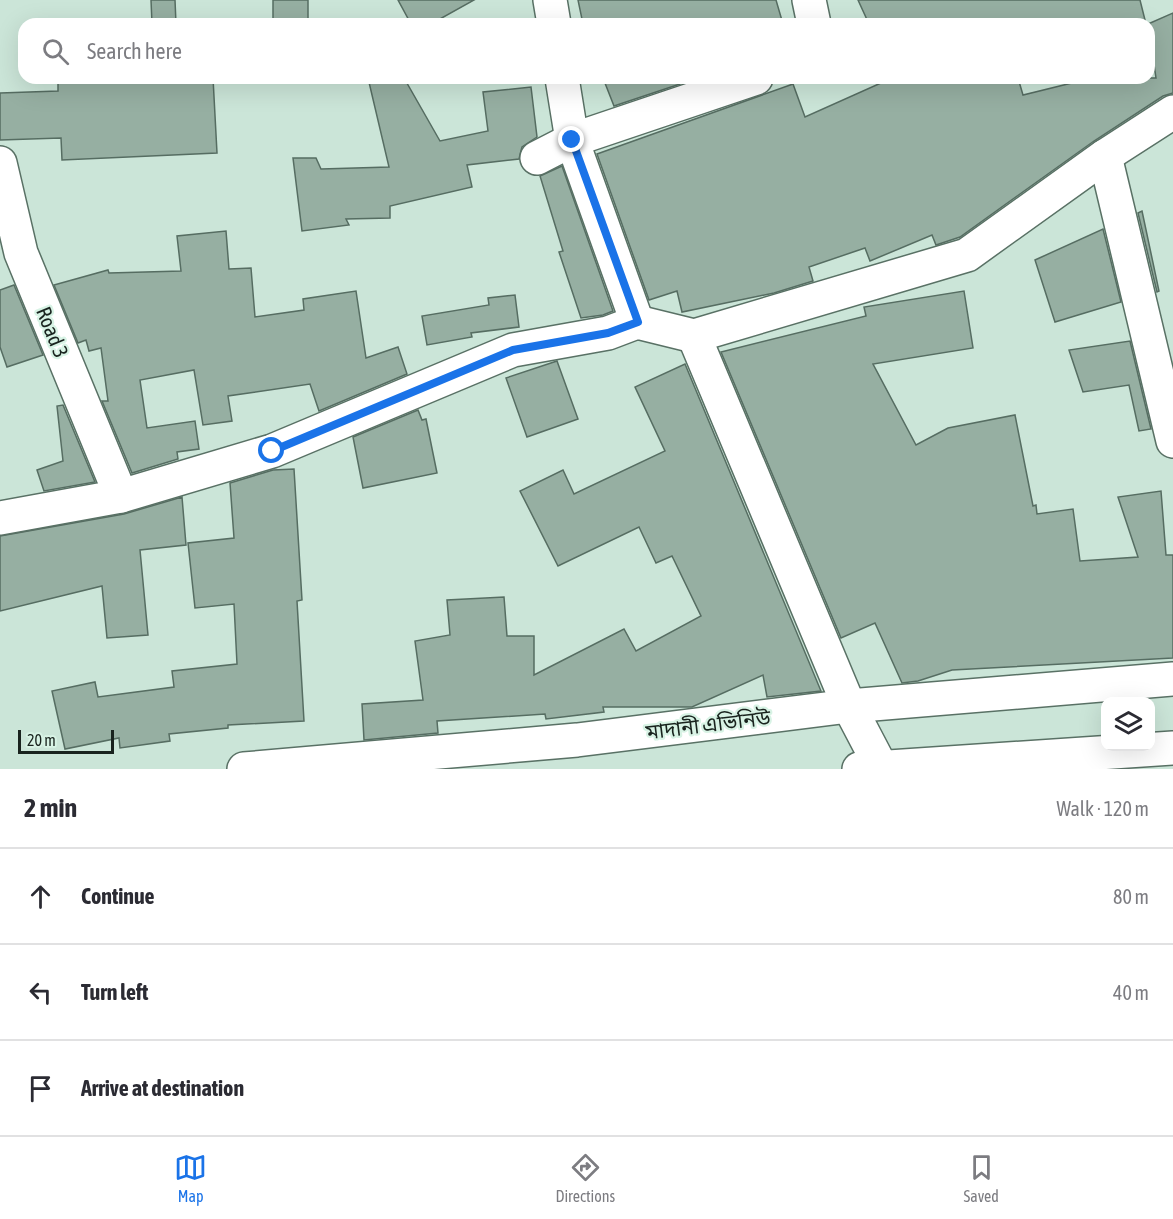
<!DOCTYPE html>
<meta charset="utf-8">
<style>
:root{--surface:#fff;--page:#f7f7f7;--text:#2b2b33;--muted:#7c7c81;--line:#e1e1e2;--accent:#1a73e8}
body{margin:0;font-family:"Asap Condensed","Noto Sans Bengali",sans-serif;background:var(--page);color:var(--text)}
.controls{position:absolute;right:18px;bottom:18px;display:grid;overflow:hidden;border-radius:12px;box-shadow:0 6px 24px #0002}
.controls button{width:54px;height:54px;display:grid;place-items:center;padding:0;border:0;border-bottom:2px solid var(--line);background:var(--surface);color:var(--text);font:30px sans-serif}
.scale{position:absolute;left:18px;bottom:15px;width:96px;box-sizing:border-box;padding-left:6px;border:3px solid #19231e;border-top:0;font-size:16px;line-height:21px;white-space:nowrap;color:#19231e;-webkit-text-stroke:4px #d8f3e5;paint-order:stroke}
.stop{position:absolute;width:18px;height:18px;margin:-14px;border:4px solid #1a73e8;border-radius:50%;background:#fff}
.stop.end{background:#1a73e8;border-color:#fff;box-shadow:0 2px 6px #0008}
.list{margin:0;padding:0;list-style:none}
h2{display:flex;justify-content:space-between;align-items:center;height:78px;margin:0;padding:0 24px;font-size:26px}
h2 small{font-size:20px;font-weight:400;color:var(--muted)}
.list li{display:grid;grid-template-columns:39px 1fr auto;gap:18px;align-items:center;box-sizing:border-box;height:96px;padding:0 24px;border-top:2px solid var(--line)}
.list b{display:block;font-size:22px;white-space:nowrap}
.list em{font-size:20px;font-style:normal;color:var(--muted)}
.icon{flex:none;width:33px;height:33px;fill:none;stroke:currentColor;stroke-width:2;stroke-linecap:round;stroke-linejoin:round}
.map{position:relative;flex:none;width:1173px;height:769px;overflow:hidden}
.search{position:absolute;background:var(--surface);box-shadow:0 6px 24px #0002;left:18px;right:18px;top:18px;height:66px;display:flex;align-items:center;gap:15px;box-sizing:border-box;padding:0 21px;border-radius:18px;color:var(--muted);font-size:22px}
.sheet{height:366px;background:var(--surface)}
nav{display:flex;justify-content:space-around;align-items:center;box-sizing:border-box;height:84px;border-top:2px solid var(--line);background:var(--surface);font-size:16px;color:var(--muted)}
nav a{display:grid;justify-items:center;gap:3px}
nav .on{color:var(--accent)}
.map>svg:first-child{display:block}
.building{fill:#96afa2;stroke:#566d62;stroke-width:1.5}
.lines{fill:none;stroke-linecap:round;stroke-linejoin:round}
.minor-casing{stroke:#597165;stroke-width:36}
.major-casing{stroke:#597165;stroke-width:36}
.minor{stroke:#fff;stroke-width:33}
.major{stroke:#fff;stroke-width:33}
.route{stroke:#1a73e8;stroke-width:8}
.labels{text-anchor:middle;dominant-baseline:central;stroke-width:4.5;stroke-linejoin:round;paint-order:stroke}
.street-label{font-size:21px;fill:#19231e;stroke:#d8f3e5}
</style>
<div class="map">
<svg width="1173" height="769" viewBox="0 0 1173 769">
<rect width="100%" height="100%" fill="#cbe5d8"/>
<g class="building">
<path d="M151,0h24l1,24h-24z"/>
<rect x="273" y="0" width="35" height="24"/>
<path d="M398,0h76l-43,24h-20z"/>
<path d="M578,0h198l7,24h-200z"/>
<path d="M858,0h282l6,24h-277z"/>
<path d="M1173,13v80l-10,3 -69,45 -134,96 -24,8 -4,-10 -62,26 -5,-13 -56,19 4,14 -39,12 -92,19 -5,-21 -28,9 -52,-146 196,-70 12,33 87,-39h126l5,17 69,-17h64l-8,-54z"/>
<path d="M104,78h109l4,75 -155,7 -1,-22 -61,2v-47l58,-2v-11z"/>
<path d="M368,78h36l36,63 48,-10 -5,-39 48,-5 6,50 -15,10 -3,12 -52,6 5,22 -82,19v12l-44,1 3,6 -47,6 -9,-73h23l5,11 68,-2z"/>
<path d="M603,78h75l2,6 -66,22z"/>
<path d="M562,166l51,145 -10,4 -22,3 -22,-66 4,-1 -23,-75z"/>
<path d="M1142,211l17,80 -2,1 -19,-79z"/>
<path d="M1103,229l18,73 -66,20 -20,-62z"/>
<path d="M226,231l3,38 22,-1 4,49 49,-7 -1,-11 53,-8 10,67 32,-11 9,27 -88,37 -9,-27 -82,12 4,25 -29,4 -9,-55 -54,10 7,48 48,-7 4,28 -22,3 1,7 -46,14 -30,-72h6l-7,-53 -12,3 -3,-11 -8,3 -24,-58 54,-15 1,3 72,-2 -4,-35z"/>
<path d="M14,285l29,70 -36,12 -7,-20v-57z"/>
<path d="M964,291l9,57 -100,16 43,81 32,-17 67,-13 18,91 3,-1 1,9 36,-5 7,52 58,-4 -20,-60 43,-6 5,64h7v103l-221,12 -34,11 -16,2 -27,-60 -34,15 -120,-286 145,-36 -2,-9z"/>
<path d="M515,295l4,32 -48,6 1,4 -45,8 -5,-29 67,-11 -1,-7z"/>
<path d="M1130,341l21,88 -12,2 -10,-46 -46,7 -14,-42z"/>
<path d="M557,361l21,58 -51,18 -21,-59z"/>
<path d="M685,364l136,327 -54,6 -4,-22 -71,32h-89l1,5 -58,7 -1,-5 -108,7 1,12 -74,7 -2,-36 61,-4 -8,-59 35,-6 -3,-35 57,-3 3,39h27v39l90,-46 12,22 65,-35 -29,-60 -16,7 -17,-36 -81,39 -38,-75 43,-21 11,24 91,-43 -30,-64z"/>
<path d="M63,405l32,77 -51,9 -7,-21 26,-9 -6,-55z"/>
<path d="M418,410l4,10 4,-1 11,54 -74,15 -10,-51z"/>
<path d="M294,469l8,131 -5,1 7,120 -76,4v3l-59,6 1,7 -50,7 -1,-10 -54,11 -13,-58 43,-9 3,15 76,-10 -2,-16 65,-7 -3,-60 -39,4 -7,-65 46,-5 -4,-55 43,-13z"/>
<path d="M182,497l4,48 -46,5 8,85 -41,3 -5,-52 -102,25v-75l124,-22z"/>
</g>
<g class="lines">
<defs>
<g id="minor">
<path d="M550,0l4,24"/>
<path d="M809,0l5,24"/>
<path d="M562,78l10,62 65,182"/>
<path d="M1105,156l68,285"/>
<path d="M537,158l35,-18 184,-62"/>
<path d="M0,163l21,90 100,243"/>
<path d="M694,336l155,370 33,63"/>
<path d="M0,518l121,-22 151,-45 241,-101 95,-17 29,-11 57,14 273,-81 138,-99 68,-44"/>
</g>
<g id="major">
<path d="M244,769l333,-29 272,-34 324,-27"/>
<path d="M859,769l314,-21"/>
</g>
</defs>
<use href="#minor" class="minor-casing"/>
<use href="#major" class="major-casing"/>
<use href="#minor" class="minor"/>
<use href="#major" class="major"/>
</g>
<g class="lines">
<path class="route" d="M272,451l241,-101 95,-17 30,-11 -66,-182"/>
</g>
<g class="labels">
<g class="street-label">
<text transform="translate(53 332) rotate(68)">Road 3</text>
<text transform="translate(708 724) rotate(-7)">মাদানী এভিনিউ</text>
</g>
</g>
</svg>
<div class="controls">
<button><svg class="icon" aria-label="layers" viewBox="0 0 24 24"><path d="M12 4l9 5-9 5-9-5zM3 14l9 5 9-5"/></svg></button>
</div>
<div class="scale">20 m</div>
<div class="stop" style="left:272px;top:451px"></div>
<div class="stop end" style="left:572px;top:140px"></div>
<div class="search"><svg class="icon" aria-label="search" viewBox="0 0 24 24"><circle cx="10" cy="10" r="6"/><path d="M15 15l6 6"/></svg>Search here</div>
</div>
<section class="sheet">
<h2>2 min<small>Walk · 120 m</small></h2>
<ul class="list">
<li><svg class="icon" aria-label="ahead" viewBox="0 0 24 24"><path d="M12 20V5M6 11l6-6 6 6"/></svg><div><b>Continue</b></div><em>80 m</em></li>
<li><svg class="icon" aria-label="left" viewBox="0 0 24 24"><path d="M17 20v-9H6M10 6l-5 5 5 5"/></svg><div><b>Turn left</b></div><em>40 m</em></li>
<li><svg class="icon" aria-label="arrive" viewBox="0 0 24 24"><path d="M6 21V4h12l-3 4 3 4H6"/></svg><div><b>Arrive at destination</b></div></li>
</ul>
</section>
<nav>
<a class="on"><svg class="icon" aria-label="map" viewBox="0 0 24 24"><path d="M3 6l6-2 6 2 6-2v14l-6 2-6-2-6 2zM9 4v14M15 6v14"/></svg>Map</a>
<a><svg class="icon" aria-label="directions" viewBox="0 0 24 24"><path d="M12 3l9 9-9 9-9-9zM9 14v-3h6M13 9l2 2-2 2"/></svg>Directions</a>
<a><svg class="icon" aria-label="saved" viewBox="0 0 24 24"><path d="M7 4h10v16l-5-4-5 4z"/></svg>Saved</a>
</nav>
